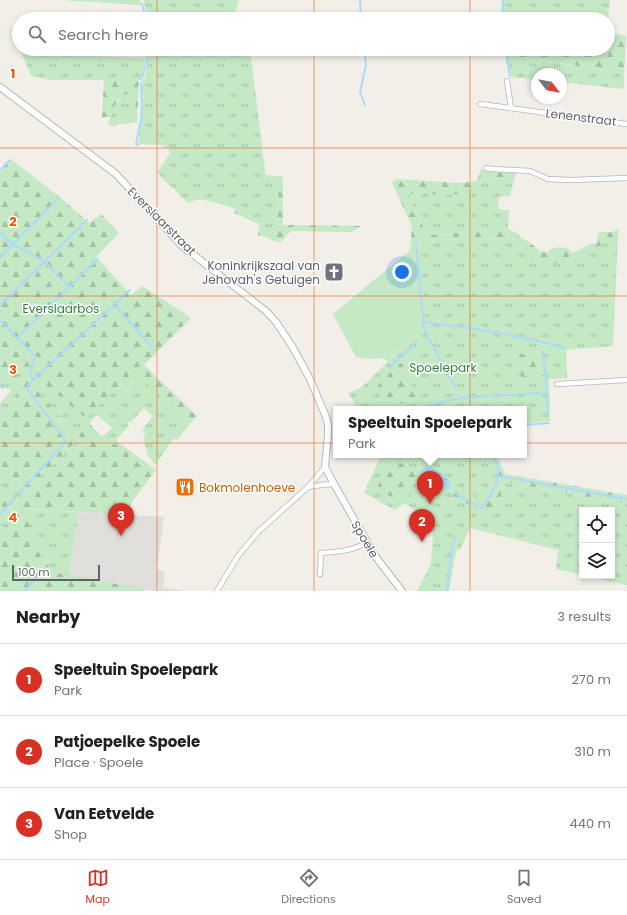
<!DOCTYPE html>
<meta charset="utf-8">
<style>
:root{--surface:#fff;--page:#f2f2f2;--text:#202124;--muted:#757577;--line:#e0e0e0;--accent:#d93025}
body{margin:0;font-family:Poppins,sans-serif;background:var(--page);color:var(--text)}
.controls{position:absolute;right:12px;bottom:12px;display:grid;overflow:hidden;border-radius:0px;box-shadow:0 2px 6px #0003}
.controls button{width:36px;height:36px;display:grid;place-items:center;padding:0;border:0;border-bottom:1px solid var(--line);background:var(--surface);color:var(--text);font:20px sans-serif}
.compass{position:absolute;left:531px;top:68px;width:36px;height:36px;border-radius:50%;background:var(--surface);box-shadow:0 2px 6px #0003;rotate:121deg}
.scale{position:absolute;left:12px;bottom:10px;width:88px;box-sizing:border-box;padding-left:4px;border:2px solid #5f6368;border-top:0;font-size:11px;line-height:14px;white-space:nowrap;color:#5f6368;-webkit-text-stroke:3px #fff;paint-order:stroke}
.you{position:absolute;left:402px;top:272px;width:14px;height:14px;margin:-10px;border:3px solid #fff;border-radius:50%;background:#1a73e8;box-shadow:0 0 0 6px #1a73e833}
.badge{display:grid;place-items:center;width:26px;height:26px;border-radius:50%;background:var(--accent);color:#fff;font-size:13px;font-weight:700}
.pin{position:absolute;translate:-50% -33px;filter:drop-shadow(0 1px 2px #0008)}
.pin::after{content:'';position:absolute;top:21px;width:14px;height:12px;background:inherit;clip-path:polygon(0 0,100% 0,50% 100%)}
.popup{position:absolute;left:333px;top:406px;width:194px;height:52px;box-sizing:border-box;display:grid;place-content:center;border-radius:0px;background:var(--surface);filter:drop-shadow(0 1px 3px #0005);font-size:13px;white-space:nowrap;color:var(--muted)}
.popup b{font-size:15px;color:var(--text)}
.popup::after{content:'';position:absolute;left:50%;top:100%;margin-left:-8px;border:8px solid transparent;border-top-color:var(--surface)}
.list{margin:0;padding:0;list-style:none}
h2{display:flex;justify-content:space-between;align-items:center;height:52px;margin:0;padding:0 16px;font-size:17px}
h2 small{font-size:13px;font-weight:400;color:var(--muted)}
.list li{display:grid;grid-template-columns:26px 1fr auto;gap:12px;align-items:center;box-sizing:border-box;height:72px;padding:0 16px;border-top:1px solid var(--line)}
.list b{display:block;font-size:15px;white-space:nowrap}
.list p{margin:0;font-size:13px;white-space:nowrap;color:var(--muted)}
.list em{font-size:13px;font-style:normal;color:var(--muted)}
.icon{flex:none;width:22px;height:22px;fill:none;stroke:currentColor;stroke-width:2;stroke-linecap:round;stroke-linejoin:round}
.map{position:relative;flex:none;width:627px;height:591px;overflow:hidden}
.search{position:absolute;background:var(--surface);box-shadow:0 2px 6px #0003;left:12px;right:12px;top:12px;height:44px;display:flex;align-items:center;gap:10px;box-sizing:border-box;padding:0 14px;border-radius:22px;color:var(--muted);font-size:15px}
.sheet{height:268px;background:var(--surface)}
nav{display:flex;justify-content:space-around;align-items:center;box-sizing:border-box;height:56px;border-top:1px solid var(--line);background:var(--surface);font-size:11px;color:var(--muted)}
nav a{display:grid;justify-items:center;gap:2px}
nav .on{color:var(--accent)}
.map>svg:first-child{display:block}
.industrial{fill:#e0deda}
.grass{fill:url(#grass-tufts)}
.forest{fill:url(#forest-firs)}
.garden{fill:#c5e8c5}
.water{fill:url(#water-ripples)}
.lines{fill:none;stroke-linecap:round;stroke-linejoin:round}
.stream{stroke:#aadaff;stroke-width:2}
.minor-casing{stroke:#b5b8bc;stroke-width:6}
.tertiary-casing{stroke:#b5b8bc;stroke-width:8}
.minor{stroke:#fff;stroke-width:4.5}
.tertiary{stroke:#fff;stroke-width:6}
.grid{fill:none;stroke:#e8590c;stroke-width:1;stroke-opacity:0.55}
.labels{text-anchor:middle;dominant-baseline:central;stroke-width:3;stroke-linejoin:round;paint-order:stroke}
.street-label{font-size:12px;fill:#5f6368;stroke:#fff}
.worship-label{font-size:12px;fill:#5b616d;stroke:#fff;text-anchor:end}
.park-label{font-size:12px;fill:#348238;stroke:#fff}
.food-label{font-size:12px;fill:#c56008;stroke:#fff;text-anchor:start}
.grid-label{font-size:13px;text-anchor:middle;font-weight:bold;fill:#e8590c;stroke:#fff;stroke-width:3;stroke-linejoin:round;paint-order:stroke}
</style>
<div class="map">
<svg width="627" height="591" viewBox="0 0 627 591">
<defs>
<pattern id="grass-tufts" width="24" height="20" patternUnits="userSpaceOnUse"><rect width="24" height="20" fill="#c5e8c5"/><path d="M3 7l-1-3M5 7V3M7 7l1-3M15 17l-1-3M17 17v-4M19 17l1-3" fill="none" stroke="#a3c0a4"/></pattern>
<pattern id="forest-firs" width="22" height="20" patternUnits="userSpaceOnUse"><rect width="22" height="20" fill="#c5e8c5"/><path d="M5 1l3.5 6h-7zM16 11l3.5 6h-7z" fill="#a3c0a4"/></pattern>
<pattern id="water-ripples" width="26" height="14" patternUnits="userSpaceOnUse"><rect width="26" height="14" fill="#aadaff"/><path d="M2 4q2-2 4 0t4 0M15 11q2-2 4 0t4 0" fill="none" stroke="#8eb4d2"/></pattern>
</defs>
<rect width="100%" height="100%" fill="#f1efe8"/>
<path class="industrial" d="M79,512l85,5 -7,52 8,3 -2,15 22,4h-31l-85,-15z"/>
<g class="grass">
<path d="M61,0h79l1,5z"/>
<path d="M143,0h96l-6,19h-85z"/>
<path d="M502,0h108l-2,19h-98l-8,-1z"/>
<path d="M150,49h100l16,128 13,3 -2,47 -11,-1 -22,-14 -19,-7 -26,-6 -11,4 -31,-30 13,-20 -2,-4 -7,-4 -22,-1 3,-64h-91l-20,-4 -9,-22 123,4 -2,22h1z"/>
<path d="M506,55l118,18v16l-63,-7v-8h-24v6l-26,-3z"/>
<path d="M126,94l8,2 2,5 -3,22 -14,1 -5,3 -6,-2c3,-15 6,-21 18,-31z"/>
<path d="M477,179l37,1 -4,16 -11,1 -1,12 11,1 -1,19 10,5 18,26 32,1 50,-26 -5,111 -47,4 1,28 -18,1 1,42 -26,2v-14h-167l-8,-16 13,-6 61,-59 2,-6 -6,-79 17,-3 73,-2 -1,-9 -79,6 -3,-2 -16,-34v-5l6,-2 32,2 28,-11z"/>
<path d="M33,362l9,7 -7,7 83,10 7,6 14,-16 52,47 -14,17 -3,-2 -19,27 -7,-9 -5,-18 3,-4 -4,-4 11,-14 -9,-8 -13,14 -1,-1 -3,3 2,1 -13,15 2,2 -3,3 -13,-8 10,-9 -15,-13 -19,19 3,5 -1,3 -57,59 -23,33v-14l17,-20 -17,-16v-8l23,19 51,-52v-5l-21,-30 -25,-28 -11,9 3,2 -7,9 -13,12v-8l11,-14 -11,-4v-14l13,10 7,-10z"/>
<path d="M381,455h109l8,18 -2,10 -17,27 19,-7 8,-21 121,22v81l-42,-9h27v-66h-30v65l-26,-6 2,-19 -88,-22 -10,22 -4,1 -7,40h-32l14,-27 2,-32 -11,-16 -17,-13 -10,7 -31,-17z"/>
<path d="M25,509l54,3 -10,64 -18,-4 -26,-58z"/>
</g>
<g class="forest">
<path d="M608,33l18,3 -2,37 -118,-18 -1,-6h103z"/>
<path d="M104,80h35l-2,42 -4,1 3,-22 -2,-5 -8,-2 -9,7 -7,16h-8z"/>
<path d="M11,159l51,40 27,24 12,-9 18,19 -23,24 35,38 11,-9 49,32 -47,47 53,51 -6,7 -52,-46 -15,15 -6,-6 -32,32 -51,-42 6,-7 -8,-7 -13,10 -7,11 -13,-11v-202z"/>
<path d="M480,170l37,2 -3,8 -37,-1 3,-5z"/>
<path d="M266,175l17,2v48l78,1 -9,6 -61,-1 -10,11 -10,-2 -1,-2 -12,-3 2,-10 -27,-13 3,-3 8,3 22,14 11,1 2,-47 -13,-3z"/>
<path d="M396,179l65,4 15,-2c-6,20 -44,13 -60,11l-6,2v5l16,34 3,2 79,-6 1,9 -73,2 -17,3 -9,8 2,-25 -20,-43z"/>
<path d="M619,229l-1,6c-20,11 -58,38 -81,25 -6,-3 -13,-16 -17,-22l9,4 11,9 7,1c8,-6 12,-5 21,-4l3,5c9,-1 14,-10 25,-10l3,-11h13z"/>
<path d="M525,352c14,4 13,13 14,26l-14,1 -10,-11 2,-15 5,2z"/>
<path d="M400,363l2,1 15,35 -34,9 -1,-1 -4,-22z"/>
<path d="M28,380l25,28 21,30v5l-51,52 -23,-19v-64l13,-12 6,-8 -2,-3z"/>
<path d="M89,423l13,14 13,8 3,-3 38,28 -23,30 -6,14 -102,-5v5l26,58 94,17v2h-145v-57l23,-33 57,-59 1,-3 -3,-5z"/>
<path d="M490,455h7l8,19 122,21v9l-121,-22 -8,21 -11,12 -8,-5 17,-27 2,-10z"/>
<path d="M391,457l25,16 -8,32 -26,-13 -4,-3c1,-12 6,-22 13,-32z"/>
<path d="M0,484l17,16 -17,20z"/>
<path d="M457,486h1l23,13 -3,4h-4l-1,4 -20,-11z"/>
</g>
<path class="garden" d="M419,243l6,79 -2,6 -36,34 -3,-4 -15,1 -13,-2 -23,-43z"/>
<path class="water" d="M426,466c10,2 19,9 24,17l-1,7 -28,-19z"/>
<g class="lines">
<g class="stream">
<path d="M360,0l1,19"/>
<path d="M142,4l4,15"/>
<path d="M502,19l1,-19"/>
<path d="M364,49l2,16 -6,27 5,13"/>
<path d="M505,49l5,27"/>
<path d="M142,78l3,-11 4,-18"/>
<path d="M138,145l-2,-1 6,-29 -1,-32"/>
<path d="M0,170l10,-10"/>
<path d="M0,233l12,12 12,4 21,13 24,25 -52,51 18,18 -5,16 3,8 97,-90"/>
<path d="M416,242l8,86 2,5"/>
<path d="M0,257l59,-59"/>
<path d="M69,287l29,-28"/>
<path d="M114,304l37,42"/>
<path d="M0,305l87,-85"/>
<path d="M0,320l17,18"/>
<path d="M424,322c47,7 95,12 140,26"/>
<path d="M428,337l27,50"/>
<path d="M543,352l3,30"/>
<path d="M389,368l28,-27"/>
<path d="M0,386l3,2"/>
<path d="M546,387l2,27"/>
<path d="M494,396l46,-3"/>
<path d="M424,407l29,-8 35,-3"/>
<path d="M417,409l3,-1"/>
<path d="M524,425l25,-2"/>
<path d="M498,476l129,23"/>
<path d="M19,493l47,-52 -38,-51v-5l3,-3"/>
<path d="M456,494l25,14c8,-9 19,-25 17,-38 0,-5 -3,-10 -6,-15"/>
<path d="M0,514l15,-16"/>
<path d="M24,591l21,-22"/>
<path d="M447,591l5,-43 3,-11"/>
</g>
<defs>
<g id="minor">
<path d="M507,81l4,27"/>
<path d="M480,104l147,20"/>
<path d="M486,168l6,1 38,2 18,8 23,1 56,-2"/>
<path d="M557,384l70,-4"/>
<path d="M308,487l13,-2 13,-1"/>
<path d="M320,574l1,-21c15,-1 33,-2 46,-11"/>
<path d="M217,591l21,-35 21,-25 49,-44 17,-20"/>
</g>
<path id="tertiary" d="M0,87l116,87 66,72 84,65 10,11 16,24 18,33 16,38 2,8v10l-3,32 9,17 41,72 27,35"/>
</defs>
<use href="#minor" class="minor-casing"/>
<use href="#tertiary" class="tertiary-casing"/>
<use href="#minor" class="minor"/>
<use href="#tertiary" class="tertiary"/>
</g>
<path class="grid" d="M157,0v19M314,0v19M470,0v19M157,49v542M314,49v542M470,49v542M0,148h627M0,296h627M0,443h627"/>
<defs>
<symbol id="church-square" viewBox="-11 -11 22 22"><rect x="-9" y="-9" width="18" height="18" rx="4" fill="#6b7280" stroke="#fff"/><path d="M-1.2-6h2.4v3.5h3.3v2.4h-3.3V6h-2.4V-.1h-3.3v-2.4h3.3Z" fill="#fff"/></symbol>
<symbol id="restaurant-square" viewBox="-11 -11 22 22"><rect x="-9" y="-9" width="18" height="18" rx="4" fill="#e8710a" stroke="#fff"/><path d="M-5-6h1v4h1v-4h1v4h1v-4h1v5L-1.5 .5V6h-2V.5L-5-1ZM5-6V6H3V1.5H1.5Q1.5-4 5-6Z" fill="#fff"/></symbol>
</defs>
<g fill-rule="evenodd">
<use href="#church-square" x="323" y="261" width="22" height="22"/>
<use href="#restaurant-square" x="174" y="476" width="22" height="22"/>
</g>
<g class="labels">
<g class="street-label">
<text transform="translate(581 117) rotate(7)">Lenenstraat</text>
<text transform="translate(162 221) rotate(45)">Everslaarstraat</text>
<text transform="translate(365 539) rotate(59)">Spoele</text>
</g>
<g class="worship-label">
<text x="320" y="265">Koninkrijkszaal van<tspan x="320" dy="14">Jehovah's Getuigen</tspan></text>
</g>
<g class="park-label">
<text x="61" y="308">Everslaarbos</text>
<text x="443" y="367">Spoelepark</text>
</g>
<g class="food-label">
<text x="199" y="487">Bokmolenhoeve</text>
</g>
</g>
<g class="grid-label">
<text x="13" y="78">1</text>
<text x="13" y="226">2</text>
<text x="13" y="374">3</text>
<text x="13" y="522">4</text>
</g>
</svg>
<div class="controls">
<button><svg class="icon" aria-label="locate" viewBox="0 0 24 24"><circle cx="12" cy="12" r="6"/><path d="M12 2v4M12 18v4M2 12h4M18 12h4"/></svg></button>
<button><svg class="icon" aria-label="layers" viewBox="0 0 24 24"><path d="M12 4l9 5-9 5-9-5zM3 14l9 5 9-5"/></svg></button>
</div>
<svg class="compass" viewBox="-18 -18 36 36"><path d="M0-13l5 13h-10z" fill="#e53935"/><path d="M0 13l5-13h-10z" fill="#757577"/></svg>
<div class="scale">100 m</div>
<div class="you"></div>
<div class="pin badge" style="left:430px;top:504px">1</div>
<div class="popup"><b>Speeltuin Spoelepark</b>Park</div>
<div class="pin badge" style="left:422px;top:542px">2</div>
<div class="pin badge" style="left:121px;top:536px">3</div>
<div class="search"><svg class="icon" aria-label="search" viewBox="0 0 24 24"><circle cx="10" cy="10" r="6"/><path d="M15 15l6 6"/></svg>Search here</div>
</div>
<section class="sheet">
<h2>Nearby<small>3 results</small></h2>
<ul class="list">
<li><span class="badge">1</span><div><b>Speeltuin Spoelepark</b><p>Park</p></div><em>270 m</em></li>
<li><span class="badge">2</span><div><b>Patjoepelke Spoele</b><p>Place · Spoele</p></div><em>310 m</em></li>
<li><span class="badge">3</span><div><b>Van Eetvelde</b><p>Shop</p></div><em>440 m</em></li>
</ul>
</section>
<nav>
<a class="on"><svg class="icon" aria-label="map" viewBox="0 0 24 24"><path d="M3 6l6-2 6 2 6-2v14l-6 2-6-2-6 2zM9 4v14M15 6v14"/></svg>Map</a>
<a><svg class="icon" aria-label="directions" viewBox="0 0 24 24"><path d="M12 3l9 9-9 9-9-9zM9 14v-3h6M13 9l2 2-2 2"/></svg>Directions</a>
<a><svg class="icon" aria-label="saved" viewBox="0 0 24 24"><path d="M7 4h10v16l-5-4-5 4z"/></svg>Saved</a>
</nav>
